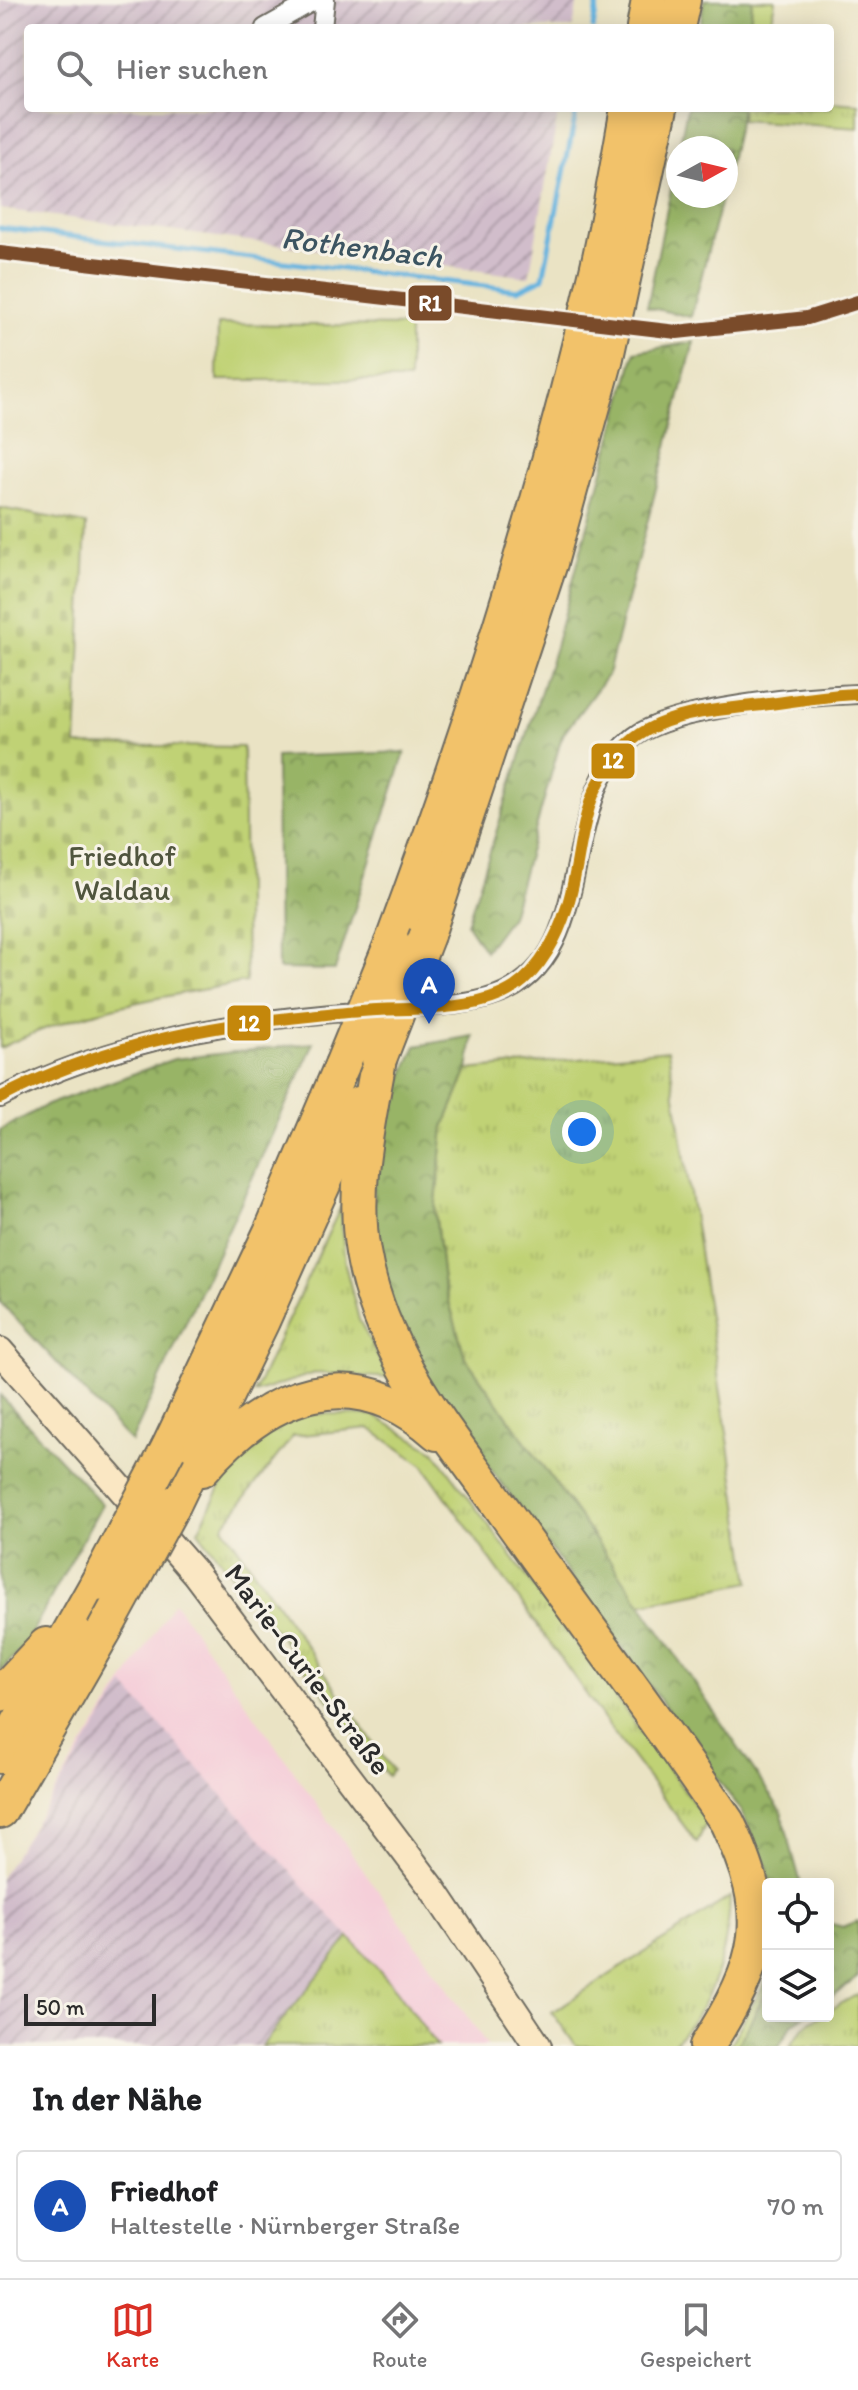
<!DOCTYPE html>
<html lang="de">
<meta charset="utf-8">
<style>
:root{--surface:#fff;--page:#f6f6f6;--text:#202124;--muted:#757577;--line:#e0e0e0;--accent:#d93025}
body{margin:0;font-family:Itim,sans-serif;background:var(--page);color:var(--text)}
.controls{position:absolute;right:24px;bottom:24px;display:grid;overflow:hidden;border-radius:8px;box-shadow:0 4px 20px #0003}
.controls button{width:72px;height:72px;display:grid;place-items:center;padding:0;border:0;border-bottom:2px solid var(--line);background:var(--surface);color:var(--text);font:40px sans-serif}
.compass{position:absolute;left:666px;top:136px;width:72px;height:72px;border-radius:50%;background:var(--surface);box-shadow:0 4px 20px #0003;rotate:82deg}
.scale{position:absolute;left:24px;bottom:20px;width:132px;box-sizing:border-box;padding-left:8px;border:4px solid #2b2b2b;border-top:0;font-size:22px;line-height:28px;white-space:nowrap;color:#2b2b2b;-webkit-text-stroke:6px #f7f3e8;paint-order:stroke}
.you{position:absolute;left:582px;top:1132px;width:28px;height:28px;margin:-20px;border:6px solid #fff;border-radius:50%;background:#1a73e8;box-shadow:0 0 0 12px #1a73e833}
.badge{display:grid;place-items:center;width:52px;height:52px;border-radius:50%;background:var(--accent);color:#fff;font-size:26px;font-weight:700}
.pin{position:absolute;translate:-50% -66px;filter:drop-shadow(0 2px 4px #0008)}
.pin::after{content:'';position:absolute;top:42px;width:28px;height:24px;background:inherit;clip-path:polygon(0 0,100% 0,50% 100%)}
.list{margin:0;padding:0;list-style:none}
h2{display:flex;justify-content:space-between;align-items:center;height:104px;margin:0;padding:0 32px;font-size:34px}
h2 small{font-size:26px;font-weight:400;color:var(--muted)}
.list li{display:grid;grid-template-columns:52px 1fr auto;gap:24px;align-items:center;box-sizing:border-box;height:112px;margin:0 16px 16px;padding:0 16px;border:2px solid var(--line);border-radius:8px}
.list b{display:block;font-size:30px;white-space:nowrap}
.list p{margin:0;font-size:26px;white-space:nowrap;color:var(--muted)}
.list em{font-size:26px;font-style:normal;color:var(--muted)}
.icon{flex:none;width:44px;height:44px;fill:none;stroke:currentColor;stroke-width:2;stroke-linecap:round;stroke-linejoin:round}
.map{position:relative;flex:none;width:858px;height:2046px;overflow:hidden}
.search{position:absolute;background:var(--surface);box-shadow:0 4px 20px #0003;left:24px;right:24px;top:24px;height:88px;display:flex;align-items:center;gap:20px;box-sizing:border-box;padding:0 28px;border-radius:8px;color:var(--muted);font-size:30px}
.sheet{height:232px;background:var(--surface)}
nav{display:flex;justify-content:space-around;align-items:center;box-sizing:border-box;height:112px;border-top:2px solid var(--line);background:var(--surface);font-size:22px;color:var(--muted)}
nav a{display:grid;justify-items:center;gap:4px}
nav .on{color:var(--accent)}
.map>svg:first-child{display:block}
.built{fill:#f5cfd9}
.industrial{fill:url(#industrial-furrows)}
.grass{fill:url(#grass-tufts);stroke:#767e50;stroke-width:2}
.forest{fill:url(#forest-crowns);stroke:#627048;stroke-width:2}
.cemetery{fill:url(#cemetery-stones);stroke:#767e50;stroke-width:2}
.pitch{fill:#c0d275;stroke:#767e50;stroke-width:2}
.lines{fill:none;stroke-linecap:round;stroke-linejoin:round}
.stream{stroke:#65b3df;stroke-width:5}
.minor-casing{stroke:#6e6b61;stroke-width:22}
.secondary-casing{stroke:#6e6b61;stroke-width:30}
.motorway-casing{stroke:#6e6b61;stroke-width:38}
.minor{stroke:#fff;stroke-width:18}
.secondary{stroke:#fae7c3;stroke-width:26}
.motorway{stroke:#f2c26a;stroke-width:34}
.motorway-bridge-casing{stroke:#6e6b61;stroke-width:38;stroke-linecap:butt}
.motorway-bridge{stroke:#f2c26a;stroke-width:34}
.bus-1-casing{stroke:#f7f3e8;stroke-width:18}
.bus-1{stroke:#c4870b;stroke-width:12}
.rail-1-casing{stroke:#f7f3e8;stroke-width:20}
.rail-1{stroke:#7a4b2a;stroke-width:14}
.labels{text-anchor:middle;dominant-baseline:central;stroke-width:6;stroke-linejoin:round;paint-order:stroke}
.park-label{font-size:30px;fill:#50553e;stroke:#f7f3e8}
.street-label{font-size:30px;fill:#2b2b2b;stroke:#f7f3e8}
.water-label{font-size:32px;font-style:italic;fill:#3c5461;stroke:#f7f3e8}
.line-badge{stroke:#f7f3e8;stroke-width:3}
.badge-label{font-size:22px;text-anchor:middle;font-weight:bold;fill:#fff}
</style>
<div class="map">
<svg width="858" height="2046" viewBox="0 0 858 2046">
<defs>
<pattern id="industrial-furrows" width="10" height="10" patternUnits="userSpaceOnUse" patternTransform="scale(2)"><rect width="10" height="10" fill="#d1bdcb"/><path d="M-1 1l2-2M0 10L10 0M9 11l2-2" fill="none" stroke="#aa9aa5"/></pattern>
<pattern id="grass-tufts" width="24" height="20" patternUnits="userSpaceOnUse" patternTransform="scale(2)"><rect width="24" height="20" fill="#c0d275"/><path d="M3 7l-1-3M5 7V3M7 7l1-3M15 17l-1-3M17 17v-4M19 17l1-3" fill="none" stroke="#a5b465"/></pattern>
<pattern id="forest-crowns" width="20" height="18" patternUnits="userSpaceOnUse" patternTransform="scale(2)"><rect width="20" height="18" fill="#98b466"/><path d="M2 6a3 3 0 1 1 6 0M12 15a3 3 0 1 1 6 0" fill="none" stroke="#7c9354"/></pattern>
<pattern id="cemetery-stones" width="16" height="16" patternUnits="userSpaceOnUse" patternTransform="scale(2)"><rect width="16" height="16" fill="#c0d275"/><path d="M2 7V4a2 2 0 0 1 4 0v3zM10 15v-3a2 2 0 0 1 4 0v3z" fill="#a5b465"/></pattern>
</defs>
<rect width="100%" height="100%" fill="#f7f3e8"/>
<filter id="ink" filterUnits="userSpaceOnUse"><feTurbulence type="fractalNoise" baseFrequency=".0125" numOctaves="2"/><feDisplacementMap in="SourceGraphic" scale="16" xChannelSelector="R" yChannelSelector="G"/><feConvolveMatrix kernelMatrix="1 2 1 2 8 2 1 2 1" color-interpolation-filters="sRGB"/></filter>
<filter id="wash" filterUnits="userSpaceOnUse"><feTurbulence type="fractalNoise" baseFrequency=".006" numOctaves="4" result="noise"/><feDisplacementMap in="SourceGraphic" scale="32" xChannelSelector="R" yChannelSelector="G"/><feGaussianBlur stdDeviation="1.8" result="paint"/><feColorMatrix in="noise" values="0 0 0 0 0 0 0 0 0 0 0 0 0 0 0 0 0 1.4 0 .05"/><feComposite in="paint" operator="in"/></filter>
<g filter="url(#wash)">
<rect width="100%" height="100%" fill="#eae3c4"/>
<path class="built" d="M174,1602l314,444h-488v-168z"/>
<g class="industrial">
<path d="M0,0h578l-5,28h-545v80h531l-30,169 -529,-68z"/>
<path d="M124,1685l225,252 -87,109h-262v-168z"/>
</g>
<g class="grass">
<path d="M752,0h23l-4,28h-21z"/>
<path d="M830,101l28,2v25l-117,-8 1,-12h88z"/>
<path d="M668,1050l82,532 -109,22 -176,-247 -22,-76 -8,-70 9,-84 24,-57z"/>
<path d="M340,1208l5,56 14,56 30,58 -74,-5 -61,20z"/>
<path d="M290,1413l83,2 61,36 273,370 -10,22 -86,-114 -188,-264 -54,-37 -76,8 -70,90 169,244 -4,6 -190,-245 37,-73z"/>
<path d="M730,1897c-2,55 -18,109 -59,149h-95l-24,-34z"/>
<path d="M349,1937l47,52 41,57h-175z"/>
<path d="M767,1979c-5,24 -16,46 -30,67h-8z"/>
<path d="M858,1994v52h-68c10,-14 19,-30 38,-30v-5z"/>
</g>
<g class="forest">
<path d="M704,0h48l-2,28h-50z"/>
<path d="M687,108h55l-16,71v-31h-47z"/>
<path d="M678,155v41h44l-31,121 -44,-10z"/>
<path d="M694,342l-86,332 -46,62 -51,180 -26,35 -18,-27 88,-277 80,-295z"/>
<path d="M405,752l-70,218 -57,-1 -2,-212z"/>
<path d="M473,1036l-5,34 -24,57 -9,84 8,70 22,76 176,247 140,207 20,73h-31l-3,-19 -26,-54c-67,-91 -133,-183 -200,-275 -62,-86 -146,-176 -165,-285 -12,-71 11,-142 40,-205z"/>
<path d="M314,1043l-183,399 -131,-140v-172l47,-25 127,-46z"/>
<path d="M0,1395l102,109 -77,141 -25,26z"/>
<path d="M858,1921v56l-30,23v-77l15,4z"/>
<path d="M768,1973v43h36l-11,7 -14,23h-42l26,-47z"/>
</g>
<path class="cemetery" d="M0,508l86,16 -10,221 167,2 3,235c-86,15 -167,27 -246,66z"/>
<path class="pitch" d="M218,324l191,2v54h-192z"/>
<g class="lines">
<g class="stream">
<path d="M593,28l5,-28"/>
<path d="M0,228l518,62 25,-12 34,-170"/>
</g>
</g>
</g>
<g filter="url(#ink)">
<g class="lines">
<defs>
<g id="minor">
<path d="M265,28l50,-28"/>
<path d="M322,28l3,-28"/>
<path d="M395,1008c33,-2 70,-1 102,-13 105,-38 57,-196 137,-258 39,-30 172,-41 224,-43"/>
<path d="M0,1098c113,-59 243,-79 369,-88"/>
</g>
<path id="secondary" d="M0,1351l195,222 238,316 105,157"/>
<g id="motorway">
<path d="M644,28l5,-28"/>
<path d="M677,28l6,-28"/>
<path d="M427,935l123,-372 55,-201 55,-254"/>
<path d="M392,943c81,-218 152,-441 204,-668 13,-55 22,-111 32,-167"/>
<path d="M379,1059c-11,64 -27,129 -16,193 17,102 83,178 141,259 74,104 151,205 223,311 46,96 35,137 -20,224"/>
<path d="M168,1449l104,-219 70,-165"/>
<path d="M202,1469c66,-76 150,-111 235,-36"/>
<path d="M174,1503l88,-182 97,-217"/>
<path d="M0,1694l46,-49"/>
<path d="M0,1756l97,-172"/>
<path d="M0,1811l104,-180"/>
</g>
</defs>
<use href="#minor" class="minor-casing"/>
<use href="#secondary" class="secondary-casing"/>
<use href="#motorway" class="motorway-casing"/>
<use href="#minor" class="minor"/>
<use href="#secondary" class="secondary"/>
<use href="#motorway" class="motorway"/>
<defs>
<g id="motorway-bridge">
<path d="M379,1059l48,-124"/>
<path d="M342,1065l50,-122"/>
<path d="M97,1584l71,-135"/>
<path d="M104,1631l70,-128"/>
</g>
</defs>
<use href="#motorway-bridge" class="motorway-bridge-casing"/>
<use href="#motorway-bridge" class="motorway-bridge"/>
<defs>
<path id="bus-1" d="M0,1098c83,-44 178,-67 271,-78 30,-3 60,-7 90,-9 48,-4 113,3 154,-24 26,-18 43,-51 52,-80 12,-36 12,-76 26,-112 34,-80 93,-82 169,-90 32,-4 64,-10 96,-11"/>
</defs>
<use href="#bus-1" class="bus-1-casing"/>
<use href="#bus-1" class="bus-1"/>
<defs>
<path id="rail-1" d="M0,253l677,79 130,-14 51,-16"/>
</defs>
<use href="#rail-1" class="rail-1-casing"/>
<use href="#rail-1" class="rail-1"/>
</g>
</g>
<g class="labels">
<g class="park-label">
<text x="122" y="855">Friedhof<tspan x="122" dy="34">Waldau</tspan></text>
</g>
<g class="street-label">
<text transform="translate(308 1669) rotate(53)">Marie-Curie-Straße</text>
</g>
<g class="water-label">
<text transform="translate(362 247) rotate(7)">Rothenbach</text>
</g>
</g>
<g class="line-badge">
<rect x="407" y="284" width="46" height="38" rx="8" fill="#7a4b2a"/>
<rect x="590" y="742" width="46" height="38" rx="8" fill="#c4870b"/>
<rect x="226" y="1004" width="46" height="38" rx="8" fill="#c4870b"/>
</g>
<g class="badge-label">
<text x="430" y="311">R1</text>
<text x="613" y="768">12</text>
<text x="249" y="1031">12</text>
</g>
</svg>
<div class="controls">
<button><svg class="icon" aria-label="locate" viewBox="0 0 24 24"><circle cx="12" cy="12" r="6"/><path d="M12 2v4M12 18v4M2 12h4M18 12h4"/></svg></button>
<button><svg class="icon" aria-label="layers" viewBox="0 0 24 24"><path d="M12 4l9 5-9 5-9-5zM3 14l9 5 9-5"/></svg></button>
</div>
<svg class="compass" viewBox="-18 -18 36 36"><path d="M0-13l5 13h-10z" fill="#e53935"/><path d="M0 13l5-13h-10z" fill="#757577"/></svg>
<div class="scale">50 m</div>
<div class="you"></div>
<div class="pin badge" style="left:429px;top:1024px;background:#1a4fb4">A</div>
<div class="search"><svg class="icon" aria-label="search" viewBox="0 0 24 24"><circle cx="10" cy="10" r="6"/><path d="M15 15l6 6"/></svg>Hier suchen</div>
</div>
<section class="sheet">
<h2>In der Nähe<small></small></h2>
<ul class="list">
<li><span class="badge" style="background:#1a4fb4">A</span><div><b>Friedhof</b><p>Haltestelle · Nürnberger Straße</p></div><em>70 m</em></li>
</ul>
</section>
<nav>
<a class="on"><svg class="icon" aria-label="map" viewBox="0 0 24 24"><path d="M3 6l6-2 6 2 6-2v14l-6 2-6-2-6 2zM9 4v14M15 6v14"/></svg>Karte</a>
<a><svg class="icon" aria-label="directions" viewBox="0 0 24 24"><path d="M12 3l9 9-9 9-9-9zM9 14v-3h6M13 9l2 2-2 2"/></svg>Route</a>
<a><svg class="icon" aria-label="saved" viewBox="0 0 24 24"><path d="M7 4h10v16l-5-4-5 4z"/></svg>Gespeichert</a>
</nav>
